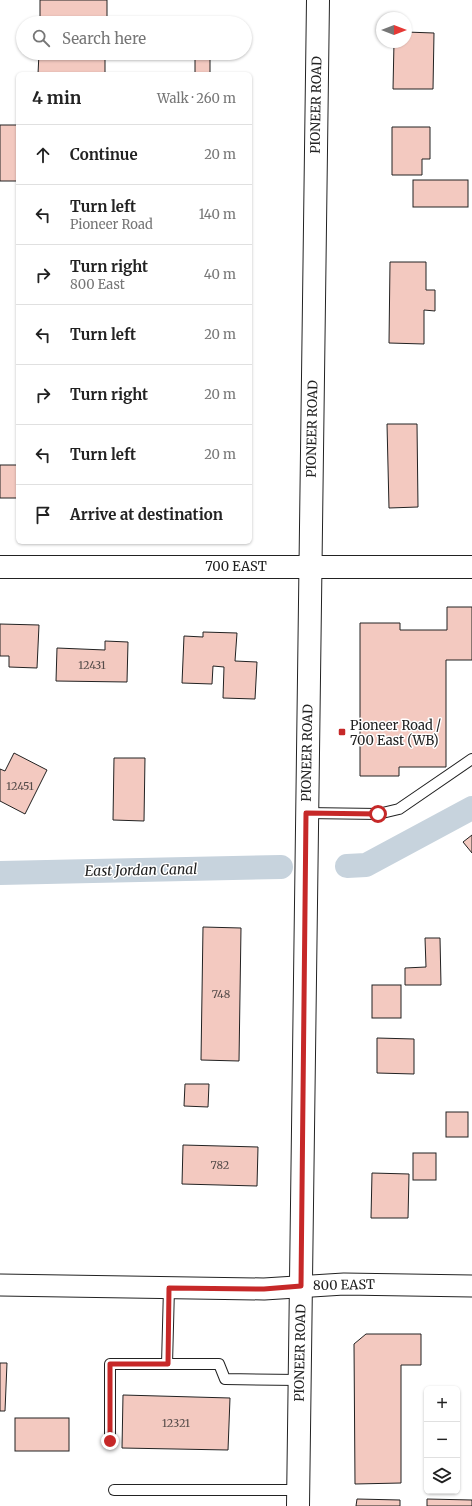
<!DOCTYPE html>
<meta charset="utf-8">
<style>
:root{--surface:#fff;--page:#f2f2f2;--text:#222;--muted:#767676;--line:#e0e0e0}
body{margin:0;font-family:Merriweather,serif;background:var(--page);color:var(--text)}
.controls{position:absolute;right:12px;bottom:12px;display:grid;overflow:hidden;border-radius:6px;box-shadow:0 1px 3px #0004}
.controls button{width:36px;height:36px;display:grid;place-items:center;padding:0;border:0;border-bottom:1px solid var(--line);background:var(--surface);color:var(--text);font:20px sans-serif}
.compass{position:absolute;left:376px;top:12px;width:36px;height:36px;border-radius:50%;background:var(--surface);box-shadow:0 1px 3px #0004;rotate:90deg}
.stop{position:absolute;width:12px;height:12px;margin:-9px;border:3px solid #c62828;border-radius:50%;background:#fff}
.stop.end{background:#c62828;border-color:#fff;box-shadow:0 1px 4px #0008}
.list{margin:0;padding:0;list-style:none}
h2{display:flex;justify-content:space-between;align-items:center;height:52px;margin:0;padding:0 16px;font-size:17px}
h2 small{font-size:13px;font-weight:400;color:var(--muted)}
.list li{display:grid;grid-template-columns:26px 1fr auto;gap:12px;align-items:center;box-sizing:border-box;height:60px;padding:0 16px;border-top:1px solid var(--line)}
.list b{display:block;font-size:15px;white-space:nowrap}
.list p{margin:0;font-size:13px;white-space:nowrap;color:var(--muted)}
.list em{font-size:13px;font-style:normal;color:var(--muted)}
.icon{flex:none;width:22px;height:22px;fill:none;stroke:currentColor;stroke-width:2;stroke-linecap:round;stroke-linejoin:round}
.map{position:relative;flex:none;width:472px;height:1506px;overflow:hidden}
.search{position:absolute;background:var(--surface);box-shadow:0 1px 3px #0004;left:16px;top:16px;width:236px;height:44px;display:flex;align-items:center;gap:10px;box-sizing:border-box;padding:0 14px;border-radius:22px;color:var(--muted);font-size:15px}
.panel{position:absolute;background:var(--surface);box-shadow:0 1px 3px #0004;left:16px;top:72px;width:236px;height:472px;border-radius:6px}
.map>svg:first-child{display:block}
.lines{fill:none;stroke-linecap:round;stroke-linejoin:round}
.canal{stroke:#c7d3dd;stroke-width:24}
.building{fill:#f3c9c0;stroke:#222}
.service-casing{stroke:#222;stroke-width:12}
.minor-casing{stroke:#222;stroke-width:23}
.tertiary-casing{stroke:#222;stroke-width:24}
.service{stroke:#fff;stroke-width:10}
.minor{stroke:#fff;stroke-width:21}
.tertiary{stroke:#fff;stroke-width:22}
.route{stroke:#c62828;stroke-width:5}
.poi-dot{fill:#c62828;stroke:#fff;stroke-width:1.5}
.labels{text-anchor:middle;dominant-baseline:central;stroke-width:3;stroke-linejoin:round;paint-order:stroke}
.number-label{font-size:11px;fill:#564c4a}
.street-label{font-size:13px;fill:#222;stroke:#fff}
.poi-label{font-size:13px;fill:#222;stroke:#fff;text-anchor:start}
.water-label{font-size:14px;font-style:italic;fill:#222;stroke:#fff}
</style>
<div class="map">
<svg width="472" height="1506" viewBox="0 0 472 1506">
<rect width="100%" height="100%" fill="#fff"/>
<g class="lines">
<g class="canal">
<path d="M347,866l19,-1 106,-57"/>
<path d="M0,873l281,-6"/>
</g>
</g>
<g class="building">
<rect x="40" y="0" width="67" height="23"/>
<path d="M406,32l28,1 -1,56h-40l1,-47h12z"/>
<path d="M39,53l66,1v20h-67z"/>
<rect x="195" y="56" width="15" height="18"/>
<rect x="0" y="125" width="18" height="56"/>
<path d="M392,127h38v32h-8v16h-30z"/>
<rect x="413" y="180" width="55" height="27"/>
<path d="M390,262h36v28h9v21l-11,-1v34l-35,-1z"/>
<path d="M387,424h30l1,83 -29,1z"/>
<rect x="0" y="465" width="18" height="33"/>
<path d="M447,607h25v53h-26v107h-47v9h-39v-153h40v7h47z"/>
<path d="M0,624l39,1 -2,43 -28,-1v-11h-9z"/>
<path d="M203,632l34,1 -2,28 22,1 -2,37 -32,-1 1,-31 -11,-1 -1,18 -30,-1 2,-47 19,1z"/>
<path d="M105,641l23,1 -1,40 -71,-1 1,-33 48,2z"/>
<path d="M14,753l33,17 -22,44 -25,-13v-32l5,2z"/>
<path d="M114,758h31l-1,63 -31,-1z"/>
<path d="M472,835v18l-9,-11z"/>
<path d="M203,927l38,1 -2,133 -38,-1z"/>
<path d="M425,938h15l1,47h-36v-17l21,-1z"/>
<rect x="372" y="985" width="29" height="33"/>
<path d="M377,1038l37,1v35l-37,-1z"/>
<path d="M185,1084h24l-1,23 -24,-1z"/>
<rect x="446" y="1112" width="22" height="25"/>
<path d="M183,1145l75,2 -1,39 -75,-2z"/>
<rect x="413" y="1153" width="23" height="27"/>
<path d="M372,1173l37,1 -1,44h-37z"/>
<path d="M366,1334h55v31h-20v118l-46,1 -1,-140z"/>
<path d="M0,1363h7l-2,48h-5z"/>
<path d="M123,1395l107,3 -2,52 -106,-2z"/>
<rect x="15" y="1418" width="54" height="33"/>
<path d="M357,1499l43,1v6h-44z"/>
<path d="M427,1499l45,1v6h-45z"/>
</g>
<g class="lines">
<defs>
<g id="service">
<path d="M306,813l72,1 21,-5 73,-50"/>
<path d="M167,1364l2,-76"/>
<path d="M110,1441v-77h109l6,15 74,1"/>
<path d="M114,1490h184"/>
</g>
<path id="minor" d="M0,1285l264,4 80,-5 128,2"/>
<g id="tertiary">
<path d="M0,567h472"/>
<path d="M298,1506l20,-1506"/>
</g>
</defs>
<use href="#service" class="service-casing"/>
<use href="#minor" class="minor-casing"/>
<use href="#tertiary" class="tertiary-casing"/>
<use href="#service" class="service"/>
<use href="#minor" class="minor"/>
<use href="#tertiary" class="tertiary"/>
</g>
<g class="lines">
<path class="route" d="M110,1441v-77h58l1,-76 95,1 37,-3 5,-473 72,1"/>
</g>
<rect class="poi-dot" x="338" y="728" width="8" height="8" rx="2"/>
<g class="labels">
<g class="number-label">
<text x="92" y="665">12431</text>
<text x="20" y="786">12451</text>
<text x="221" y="994">748</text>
<text x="220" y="1165">782</text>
<text x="176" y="1423">12321</text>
</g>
<g class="street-label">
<text transform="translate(316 105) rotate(-89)">PIONEER ROAD</text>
<text transform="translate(312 429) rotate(-89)">PIONEER ROAD</text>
<text x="236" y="566">700 EAST</text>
<text transform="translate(307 753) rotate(-89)">PIONEER ROAD</text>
<text transform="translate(344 1285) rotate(-1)">800 EAST</text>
<text transform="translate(300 1353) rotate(-89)">PIONEER ROAD</text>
</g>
<g class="poi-label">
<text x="350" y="725">Pioneer Road /<tspan x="350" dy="15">700 East (WB)</tspan></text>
</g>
<g class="water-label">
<text transform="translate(141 870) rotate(-1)">East Jordan Canal</text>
</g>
</g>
</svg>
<div class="controls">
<button>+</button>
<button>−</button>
<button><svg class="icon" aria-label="layers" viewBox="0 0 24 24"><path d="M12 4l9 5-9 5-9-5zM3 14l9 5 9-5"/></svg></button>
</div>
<svg class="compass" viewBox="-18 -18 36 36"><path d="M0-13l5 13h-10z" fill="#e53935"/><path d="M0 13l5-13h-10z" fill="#767676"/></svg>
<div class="stop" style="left:378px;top:814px"></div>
<div class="stop end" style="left:110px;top:1441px"></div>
<div class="search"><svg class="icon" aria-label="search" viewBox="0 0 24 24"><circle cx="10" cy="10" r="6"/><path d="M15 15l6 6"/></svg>Search here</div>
<section class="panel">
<h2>4 min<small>Walk · 260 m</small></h2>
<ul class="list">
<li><svg class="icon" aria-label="ahead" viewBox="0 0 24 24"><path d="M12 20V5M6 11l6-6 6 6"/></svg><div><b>Continue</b></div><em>20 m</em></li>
<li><svg class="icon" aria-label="left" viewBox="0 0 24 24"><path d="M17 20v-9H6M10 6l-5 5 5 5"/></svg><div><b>Turn left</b><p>Pioneer Road</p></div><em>140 m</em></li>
<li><svg class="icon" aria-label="right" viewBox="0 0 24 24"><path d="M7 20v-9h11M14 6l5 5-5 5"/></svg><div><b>Turn right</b><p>800 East</p></div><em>40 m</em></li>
<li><svg class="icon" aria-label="left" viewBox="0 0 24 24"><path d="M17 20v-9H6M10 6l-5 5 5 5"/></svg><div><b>Turn left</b></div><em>20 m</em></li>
<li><svg class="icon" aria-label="right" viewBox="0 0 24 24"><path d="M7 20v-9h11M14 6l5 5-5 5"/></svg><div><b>Turn right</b></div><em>20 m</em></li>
<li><svg class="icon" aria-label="left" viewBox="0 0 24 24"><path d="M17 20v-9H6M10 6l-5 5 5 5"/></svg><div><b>Turn left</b></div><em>20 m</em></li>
<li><svg class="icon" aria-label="arrive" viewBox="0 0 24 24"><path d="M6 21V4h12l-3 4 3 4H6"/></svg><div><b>Arrive at destination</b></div></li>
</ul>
</section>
</div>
